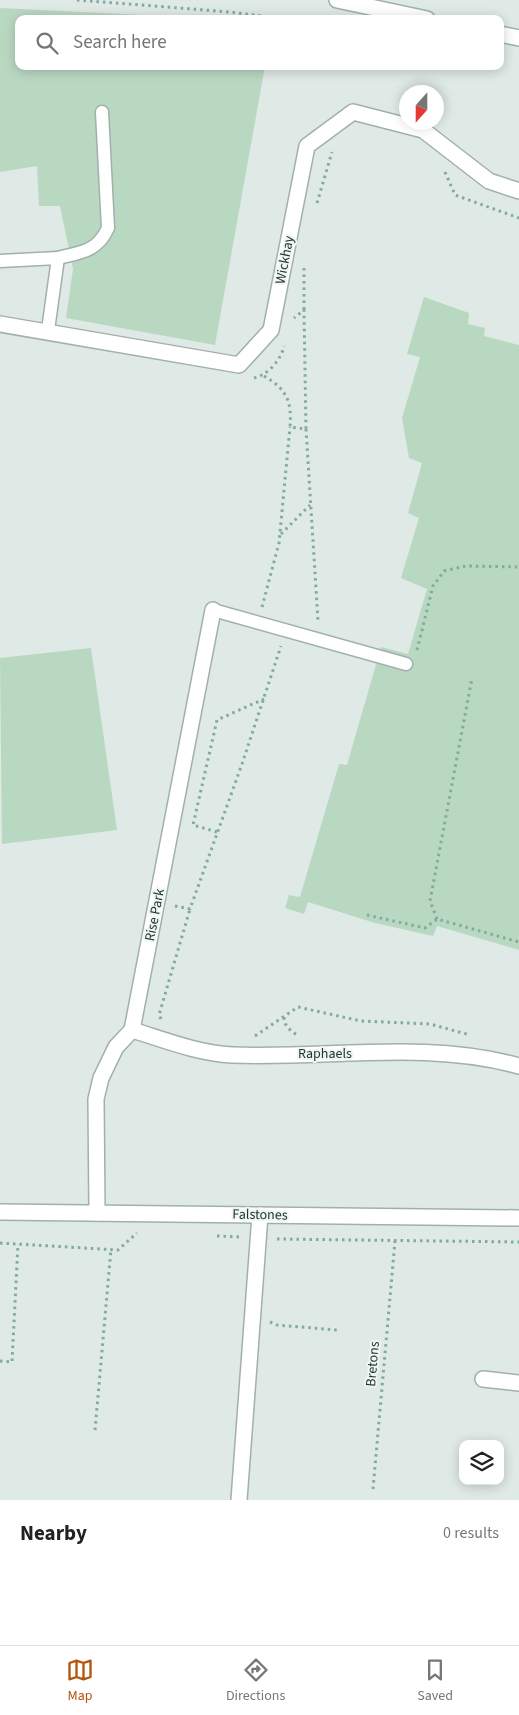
<!DOCTYPE html>
<style>
:root{--surface:#fff;--page:#f6f6f6;--text:#222;--muted:#767676;--line:#e0e0e0;--accent:#b45309}
body{margin:0;font-family:"Source Sans 3",sans-serif;background:var(--page);color:var(--text)}
.controls{position:absolute;right:15px;bottom:15px;display:grid;overflow:hidden;border-radius:10px;box-shadow:0 2px 12px #0003}
.controls button{width:45px;height:45px;display:grid;place-items:center;padding:0;border:0;border-bottom:1px solid var(--line);background:var(--surface);color:var(--text);font:25px sans-serif}
.compass{position:absolute;left:399px;top:85px;width:45px;height:45px;border-radius:50%;background:var(--surface);box-shadow:0 2px 12px #0003;rotate:201deg}
.list{margin:0;padding:0;list-style:none}
h2{display:flex;justify-content:space-between;align-items:center;height:65px;margin:0;padding:0 20px;font-size:21px}
h2 small{font-size:16px;font-weight:400;color:var(--muted)}
.icon{flex:none;width:28px;height:28px;fill:none;stroke:currentColor;stroke-width:2;stroke-linecap:round;stroke-linejoin:round}
.map{position:relative;flex:none;width:519px;height:1500px;overflow:hidden}
.search{position:absolute;background:var(--surface);box-shadow:0 2px 12px #0003;left:15px;right:15px;top:15px;height:55px;display:flex;align-items:center;gap:12px;box-sizing:border-box;padding:0 18px;border-radius:10px;color:var(--muted);font-size:19px}
.sheet{height:145px;background:var(--surface)}
nav{display:flex;justify-content:space-around;align-items:center;box-sizing:border-box;height:70px;border-top:1px solid var(--line);background:var(--surface);font-size:14px;color:var(--muted)}
nav a{display:grid;justify-items:center;gap:2px}
nav .on{color:var(--accent)}
.map>svg:first-child{display:block}
.green{fill:#b9d8c2}
.lines{fill:none;stroke-linecap:round;stroke-linejoin:round}
.service-casing{stroke:#a2b0ac;stroke-width:15}
.minor-casing{stroke:#a2b0ac;stroke-width:18}
.secondary-casing{stroke:#9fb3ac;stroke-width:18}
.path{stroke:#82aa9e;stroke-width:3;stroke-dasharray:2.5 4;stroke-linecap:butt}
.service{stroke:#fff;stroke-width:12}
.minor{stroke:#fff;stroke-width:15}
.secondary{stroke:#fff;stroke-width:15}
.labels{text-anchor:middle;dominant-baseline:central;stroke-width:4;stroke-linejoin:round;paint-order:stroke}
.street-label{font-size:14px;fill:#213732;stroke:#eff6f2}
</style>
<div class="map">
<svg width="519" height="1500" viewBox="0 0 519 1500">
<rect width="100%" height="100%" fill="#dfe9e5"/>
<g class="green">
<path d="M0,8l225,11h-206v47h246l-50,279 -149,-27 7,-49 -13,-63h-21l-2,-40 -37,6z"/>
<path d="M424,297l45,16 -1,11 17,4 -1,8 35,9v605l-82,-24 -4,10 -58,-13 -67,-21 -4,12 -19,-6 4,-13 11,2 39,-133 8,1 34,-118 27,7 19,-65 -26,-11 18,-60 -11,-5 14,-50 -13,-5 -7,-40 18,-61 -13,-3z"/>
<path d="M91,648l26,182 -115,14 -2,-186z"/>
</g>
<g class="lines">
<defs>
<g id="service">
<path d="M58,258c23,-6 39,-6 50,-30l-6,-116"/>
<path d="M0,261l58,-3 -10,72"/>
<path d="M213,610l193,54"/>
</g>
<g id="minor">
<path d="M0,324l239,41 32,-35 36,-184 46,-34 70,18 66,51 30,10"/>
<path d="M132,1030c33,10 65,23 100,25 95,4 194,-15 287,11"/>
<path d="M0,1212l519,6"/>
<path d="M97,1213l-1,-114 5,-21 15,-31 16,-17 81,-420"/>
<path d="M483,1379l36,4"/>
<path d="M239,1500l21,-285"/>
</g>
<g id="secondary">
<path d="M337,0l90,19"/>
<path d="M500,34l19,4"/>
</g>
</defs>
<use href="#service" class="service-casing"/>
<use href="#minor" class="minor-casing"/>
<use href="#secondary" class="secondary-casing"/>
<g class="path">
<path d="M77,0l153,12 55,7"/>
<path d="M445,172l10,23 64,23"/>
<path d="M317,203l15,-51"/>
<path d="M304,268v42"/>
<path d="M264,376c23,13 28,26 26,51l16,2 -2,-119 -10,8"/>
<path d="M254,378c14,-3 27,-18 30,-32"/>
<path d="M306,429l12,192"/>
<path d="M281,534l29,-29"/>
<path d="M262,607l17,-64 11,-116"/>
<path d="M417,650l16,-64 11,-15 22,-5 53,1"/>
<path d="M217,832l-24,-7 24,-105 47,-21"/>
<path d="M175,906l15,3 52,-145 39,-118"/>
<path d="M367,915l58,13 12,-9 82,23"/>
<path d="M437,919l-7,-18 42,-223"/>
<path d="M284,1017c0,9 6,13 13,18"/>
<path d="M161,1019l-2,-4 31,-106"/>
<path d="M255,1036l43,-29 63,14 69,3 40,11"/>
<path d="M217,1236l24,1"/>
<path d="M277,1239l242,3"/>
<path d="M0,1243l118,7 19,-17"/>
<path d="M270,1322l7,3 60,5"/>
<path d="M0,1361l12,1 6,-118"/>
<path d="M95,1430l16,-181"/>
<path d="M373,1489l22,-248"/>
</g>
<use href="#service" class="service"/>
<use href="#minor" class="minor"/>
<use href="#secondary" class="secondary"/>
</g>
<g class="labels">
<g class="street-label">
<text transform="translate(285 260) rotate(-79)">Wickhay</text>
<text transform="translate(155 915) rotate(-79)">Rise Park</text>
<text x="325" y="1054">Raphaels</text>
<text transform="translate(260 1215) rotate(1)">Falstones</text>
<text transform="translate(373 1364) rotate(-85)">Bretons</text>
</g>
</g>
</svg>
<div class="controls">
<button><svg class="icon" aria-label="layers" viewBox="0 0 24 24"><path d="M12 4l9 5-9 5-9-5zM3 14l9 5 9-5"/></svg></button>
</div>
<svg class="compass" viewBox="-18 -18 36 36"><path d="M0-13l5 13h-10z" fill="#e53935"/><path d="M0 13l5-13h-10z" fill="#767676"/></svg>
<div class="search"><svg class="icon" aria-label="search" viewBox="0 0 24 24"><circle cx="10" cy="10" r="6"/><path d="M15 15l6 6"/></svg>Search here</div>
</div>
<section class="sheet">
<h2>Nearby<small>0 results</small></h2>
<ul class="list">
</ul>
</section>
<nav>
<a class="on"><svg class="icon" aria-label="map" viewBox="0 0 24 24"><path d="M3 6l6-2 6 2 6-2v14l-6 2-6-2-6 2zM9 4v14M15 6v14"/></svg>Map</a>
<a><svg class="icon" aria-label="directions" viewBox="0 0 24 24"><path d="M12 3l9 9-9 9-9-9zM9 14v-3h6M13 9l2 2-2 2"/></svg>Directions</a>
<a><svg class="icon" aria-label="saved" viewBox="0 0 24 24"><path d="M7 4h10v16l-5-4-5 4z"/></svg>Saved</a>
</nav>
